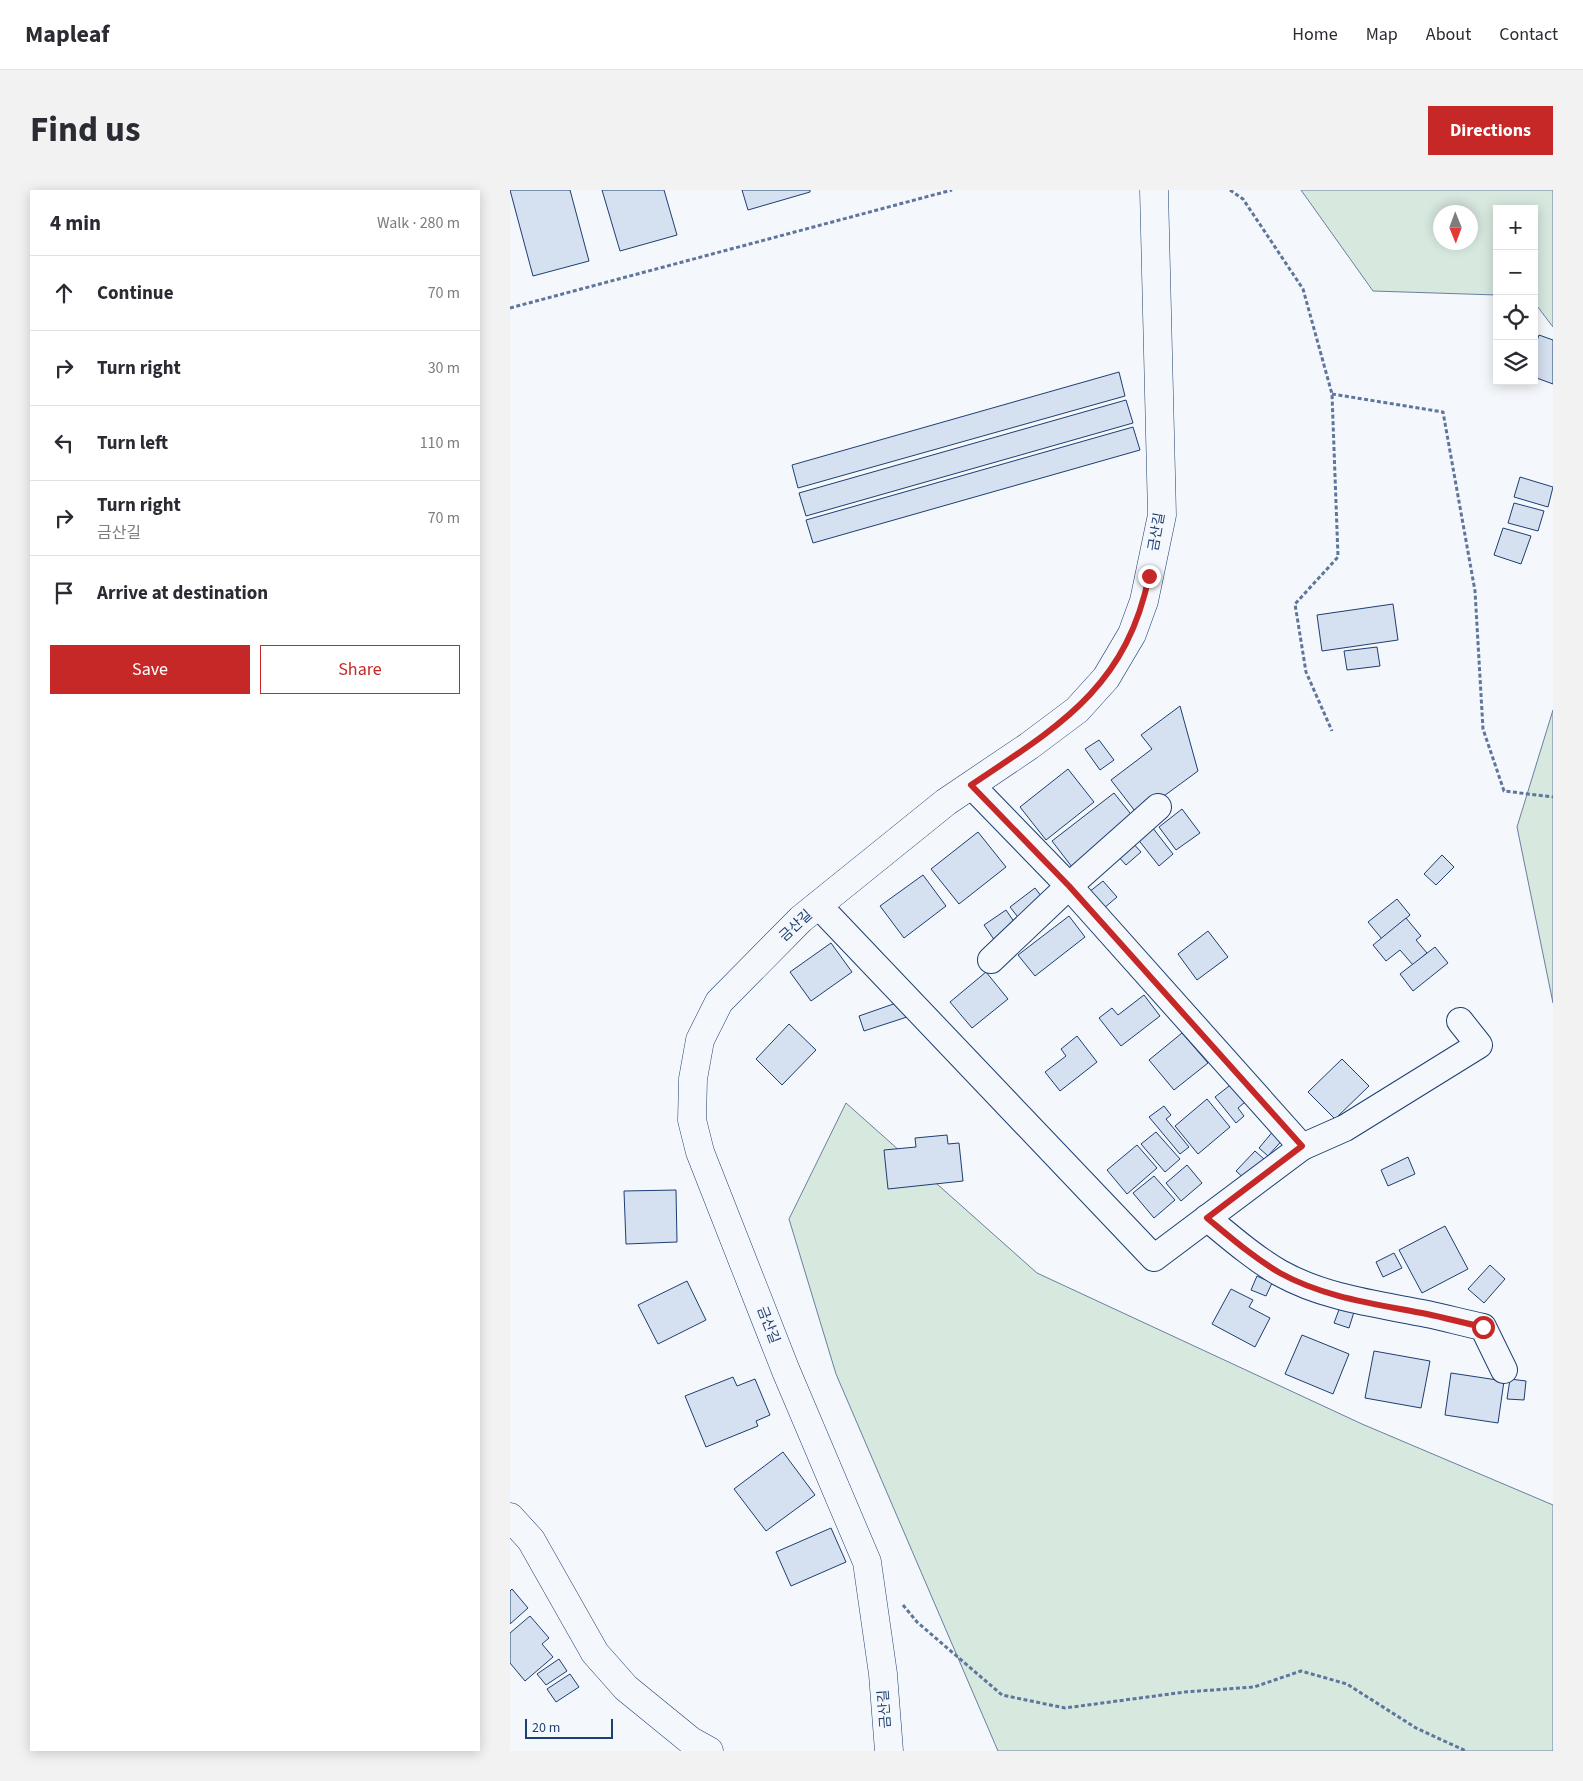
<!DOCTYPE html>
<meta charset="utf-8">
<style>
:root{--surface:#fff;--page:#f2f2f3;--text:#2b2b33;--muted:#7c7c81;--line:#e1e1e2;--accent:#c62828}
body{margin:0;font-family:"Source Sans 3","Noto Sans KR",sans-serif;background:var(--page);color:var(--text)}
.controls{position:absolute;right:15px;top:15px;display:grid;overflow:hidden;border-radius:0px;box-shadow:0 2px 12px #0003}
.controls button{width:45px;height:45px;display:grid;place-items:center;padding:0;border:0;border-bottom:1px solid var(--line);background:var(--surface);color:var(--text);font:25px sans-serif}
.compass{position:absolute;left:923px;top:15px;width:45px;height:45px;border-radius:50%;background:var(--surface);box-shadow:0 2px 12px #0003;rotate:179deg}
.scale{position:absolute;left:15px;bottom:12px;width:88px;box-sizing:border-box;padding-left:5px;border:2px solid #1d3f73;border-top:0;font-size:14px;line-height:18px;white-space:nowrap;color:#1d3f73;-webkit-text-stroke:4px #f4f7fb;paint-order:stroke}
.stop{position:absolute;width:15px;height:15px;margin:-11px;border:4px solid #c62828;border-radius:50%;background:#fff}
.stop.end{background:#c62828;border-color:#fff;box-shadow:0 1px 5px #0008}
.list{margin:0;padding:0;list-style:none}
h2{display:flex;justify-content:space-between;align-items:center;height:65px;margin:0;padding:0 20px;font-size:21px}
h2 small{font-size:16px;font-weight:400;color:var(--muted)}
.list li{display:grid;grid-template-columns:32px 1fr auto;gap:15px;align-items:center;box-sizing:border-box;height:75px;padding:0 20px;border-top:1px solid var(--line)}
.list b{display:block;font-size:19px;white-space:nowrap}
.list p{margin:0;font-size:16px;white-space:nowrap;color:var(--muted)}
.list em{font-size:16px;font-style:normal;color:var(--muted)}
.actions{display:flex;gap:10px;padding:15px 20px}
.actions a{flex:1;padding:11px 0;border:1px solid var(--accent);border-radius:0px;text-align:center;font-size:18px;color:var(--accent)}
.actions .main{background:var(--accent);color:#fff}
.icon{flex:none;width:28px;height:28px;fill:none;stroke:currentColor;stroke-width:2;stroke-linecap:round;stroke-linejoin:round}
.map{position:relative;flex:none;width:1043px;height:1561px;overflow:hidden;border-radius:0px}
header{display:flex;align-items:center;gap:30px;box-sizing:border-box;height:70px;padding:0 25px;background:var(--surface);border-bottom:1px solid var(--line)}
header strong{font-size:24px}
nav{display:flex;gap:28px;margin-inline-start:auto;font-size:18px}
.intro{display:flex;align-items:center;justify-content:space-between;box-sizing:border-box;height:120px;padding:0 30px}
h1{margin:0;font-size:35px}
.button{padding:12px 22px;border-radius:0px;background:var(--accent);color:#fff;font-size:18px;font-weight:700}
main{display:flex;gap:30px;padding:0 30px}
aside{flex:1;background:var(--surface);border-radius:0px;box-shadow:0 2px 12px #0003}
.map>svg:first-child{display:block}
.green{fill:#d7e8df;stroke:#687fa3;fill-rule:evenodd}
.building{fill:#d5e0f0;stroke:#1d3f73}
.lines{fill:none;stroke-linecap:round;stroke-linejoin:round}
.street-casing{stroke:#1d3f73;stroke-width:28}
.secondary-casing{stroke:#1d3f73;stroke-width:29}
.path{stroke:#5e769c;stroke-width:3;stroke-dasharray:4 2.5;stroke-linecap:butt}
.street{stroke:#f4f7fb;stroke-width:26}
.secondary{stroke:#f4f7fb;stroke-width:28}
.route{stroke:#c62828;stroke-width:6}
.labels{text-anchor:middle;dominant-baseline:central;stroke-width:4;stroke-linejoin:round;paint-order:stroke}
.street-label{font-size:14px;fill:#1d3f73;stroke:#f4f7fb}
</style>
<header>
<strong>Mapleaf</strong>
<nav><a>Home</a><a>Map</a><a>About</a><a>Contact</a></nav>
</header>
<div class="intro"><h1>Find us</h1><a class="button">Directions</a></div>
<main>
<aside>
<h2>4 min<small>Walk · 280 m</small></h2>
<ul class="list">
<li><svg class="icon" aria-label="ahead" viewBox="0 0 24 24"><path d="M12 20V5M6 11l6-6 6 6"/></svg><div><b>Continue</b></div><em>70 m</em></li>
<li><svg class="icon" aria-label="right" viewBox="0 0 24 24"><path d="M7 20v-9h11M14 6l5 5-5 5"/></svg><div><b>Turn right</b></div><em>30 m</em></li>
<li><svg class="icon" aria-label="left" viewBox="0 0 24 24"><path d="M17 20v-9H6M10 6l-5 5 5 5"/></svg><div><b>Turn left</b></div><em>110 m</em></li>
<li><svg class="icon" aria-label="right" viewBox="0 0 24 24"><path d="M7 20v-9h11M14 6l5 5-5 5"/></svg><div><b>Turn right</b><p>금산길</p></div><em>70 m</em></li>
<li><svg class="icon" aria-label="arrive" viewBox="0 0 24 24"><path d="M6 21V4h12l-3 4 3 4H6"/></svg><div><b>Arrive at destination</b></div></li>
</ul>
<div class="actions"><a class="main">Save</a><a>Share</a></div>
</aside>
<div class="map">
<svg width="1043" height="1561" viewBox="0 0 1043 1561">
<rect width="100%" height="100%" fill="#f4f7fb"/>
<g class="green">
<path d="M791,0h252v137l-19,-25v-93h-37v86l-124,-4zM931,22h30v30h-30z"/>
<path d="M1043,520v293l-36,-176z"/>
<path d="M336,913l191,170 325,151 191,81v246h-555l-162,-377 -47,-155z"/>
</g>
<g class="building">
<path d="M0,0h60l19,71 -56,15z"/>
<path d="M92,0h62l13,45 -57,16z"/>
<path d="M232,0h68v2l-62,18z"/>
<path d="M1029,145l14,5v44l-19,-7v-28z"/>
<path d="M609,182l6,24 -327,92 -6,-23z"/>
<path d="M616,210l7,23 -327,93 -7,-23z"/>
<path d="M623,237l7,23 -327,93 -7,-23z"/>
<path d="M1010,287l33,10 -5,20 -34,-10z"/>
<path d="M1004,313l30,8 -6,20 -30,-8z"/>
<path d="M993,338l28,8 -10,28 -27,-9z"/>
<path d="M883,414l5,36 -76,11 -5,-36z"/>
<path d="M867,457l3,19 -33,4 -3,-19z"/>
<path d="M670,516l18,65 -60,44 -27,-35 41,-31 -11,-14z"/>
<path d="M589,550l15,20 -14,10 -15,-21z"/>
<path d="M558,579l26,33 -48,38 -26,-33z"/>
<path d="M604,603l20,25 -62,49 -20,-26z"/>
<path d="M672,619l18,24 -24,17 -17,-23z"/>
<path d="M642,637l21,27 -14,12 -22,-28z"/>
<path d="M468,642l28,35 -47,37 -28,-35z"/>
<path d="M621,651l10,11 -15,13 -10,-11z"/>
<path d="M932,665l12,12 -18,18 -12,-11z"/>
<path d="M413,685l23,31 -42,32 -24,-32z"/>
<path d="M593,691l14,16 -14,12 -14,-17z"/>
<path d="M525,698l10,13 -24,20 -11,-14z"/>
<path d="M887,709l13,16 -28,24 -14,-17z"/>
<path d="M496,720l11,16 -22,15 -11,-16z"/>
<path d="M559,726l16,21 -50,39 -17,-21z"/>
<path d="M896,728l15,18 -5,4 11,13 -14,12 -13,-15 -14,11 -13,-16z"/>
<path d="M698,741l20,26 -31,23 -19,-26z"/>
<path d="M321,753l21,29 -41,29 -21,-29z"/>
<path d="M925,757l13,16 -35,28 -13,-17z"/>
<path d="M476,782l22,27 -36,29 -22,-26z"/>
<path d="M634,805l16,21 -39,30 -22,-28 13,-10 6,7z"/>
<path d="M392,811l5,16 -43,14 -5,-15z"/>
<path d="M279,834l27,26 -34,35 -26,-26z"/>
<path d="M672,843l26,30 -34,27 -25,-30z"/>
<path d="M567,846l20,26 -37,29 -15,-19 21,-16 -5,-7z"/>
<path d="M832,869l27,27 -34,33 -27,-27z"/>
<path d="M728,889l14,17 -14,12 6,8 -8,7 -21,-26z"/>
<path d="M697,909l23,28 -32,27 -23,-28z"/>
<path d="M654,916l7,9 -5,4 23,28 -9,7 -31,-37z"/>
<path d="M765,939l10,8 -17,19 -9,-8z"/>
<path d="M646,942l24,27 -15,13 -24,-28z"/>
<path d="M437,945l1,9 11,-1 4,38 -75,8 -4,-39 32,-3 -1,-9z"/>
<path d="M627,955l20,23 -30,26 -20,-24z"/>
<path d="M745,961l10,9 -19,20 -10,-9z"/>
<path d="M898,967l7,17 -27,12 -7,-16z"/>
<path d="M677,975l15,18 -21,18 -15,-18z"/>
<path d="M644,986l21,24 -21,18 -21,-25z"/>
<path d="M166,1000l1,52 -51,2 -2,-53z"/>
<path d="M935,1036l23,43 -46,24 -23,-43z"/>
<path d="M884,1063l8,15 -19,9 -7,-15z"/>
<path d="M980,1075l15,14 -21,24 -16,-14z"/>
<path d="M747,1086l15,7 -6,13 -15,-6z"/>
<path d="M177,1091l19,39 -48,24 -20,-39z"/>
<path d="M721,1099l22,11 -4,7 21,11 -15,29 -43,-23z"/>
<path d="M830,1117l14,5 -5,16 -15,-5z"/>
<path d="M792,1145l47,19 -16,40 -48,-20z"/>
<path d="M864,1161l56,10 -9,47 -56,-10z"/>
<path d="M941,1183l53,8 -6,42 -53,-8z"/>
<path d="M223,1187l4,9 18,-7 15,36 -14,6 2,5 -52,21 -21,-51z"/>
<path d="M1000,1189l16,2 -2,19 -17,-1z"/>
<path d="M273,1262l32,43 -49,36 -32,-42z"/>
<path d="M321,1338l15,34 -55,24 -15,-34z"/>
<path d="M2,1399l16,19 -18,16v-33z"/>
<path d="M20,1426l19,22 -7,6 11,13 -28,24 -15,-18v-30z"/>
<path d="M49,1469l8,12 -21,14 -9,-11z"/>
<path d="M60,1484l9,13 -23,15 -9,-13z"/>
</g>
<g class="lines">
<defs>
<g id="street">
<path d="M308,715l336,353 148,-111 -233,-261 -98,-101"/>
<path d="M481,770l78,-74 89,-79"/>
<path d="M792,957l43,-19 134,-83 -19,-24"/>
<path d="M697,1028c23,19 47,40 73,55 45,25 97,31 147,41 19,4 37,9 56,13l21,43"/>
</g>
<g id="secondary">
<path d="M0,1327l21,23 64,113 31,35 65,53 18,10"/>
<path d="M379,1561l-6,-77 -16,-112 -81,-191 -86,-219 -8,-32 1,-41 7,-39 19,-38 82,-83 145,-117 83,-56 48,-36 29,-32 26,-44 12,-33 18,-86 -8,-325"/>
</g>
</defs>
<use href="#street" class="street-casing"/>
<use href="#secondary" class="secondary-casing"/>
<g class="path">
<path d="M720,0l13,9 60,90 29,105 6,163 -43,47 11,68 26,59"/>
<path d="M0,118l442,-118"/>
<path d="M822,204l111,18 32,179 8,138 21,62 49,6"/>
<path d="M393,1415l14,17 85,73 63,13 120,-16 69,-5 47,-16 46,13 69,44 50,23"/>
</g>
<use href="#street" class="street"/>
<use href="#secondary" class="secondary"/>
</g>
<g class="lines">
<path class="route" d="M639,386c-23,112 -90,150 -178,209l98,101 233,260 -95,72c23,19 47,40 73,55 45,25 97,31 147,41 19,4 37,9 56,13"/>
</g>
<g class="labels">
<g class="street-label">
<text transform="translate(647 342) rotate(-80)">금산길</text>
<text transform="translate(286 736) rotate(-43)">금산길</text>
<text transform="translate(258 1135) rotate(69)">금산길</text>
<text transform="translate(375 1519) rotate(-94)">금산길</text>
</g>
</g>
</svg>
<div class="controls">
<button>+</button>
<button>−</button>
<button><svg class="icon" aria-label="locate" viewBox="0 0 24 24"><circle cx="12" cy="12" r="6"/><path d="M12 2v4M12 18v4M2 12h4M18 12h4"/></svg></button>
<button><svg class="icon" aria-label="layers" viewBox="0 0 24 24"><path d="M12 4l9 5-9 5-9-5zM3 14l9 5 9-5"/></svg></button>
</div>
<svg class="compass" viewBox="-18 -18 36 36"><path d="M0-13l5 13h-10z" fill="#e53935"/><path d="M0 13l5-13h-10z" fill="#7c7c81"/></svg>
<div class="scale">20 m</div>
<div class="stop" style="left:973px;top:1137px"></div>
<div class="stop end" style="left:639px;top:386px"></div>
</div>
</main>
